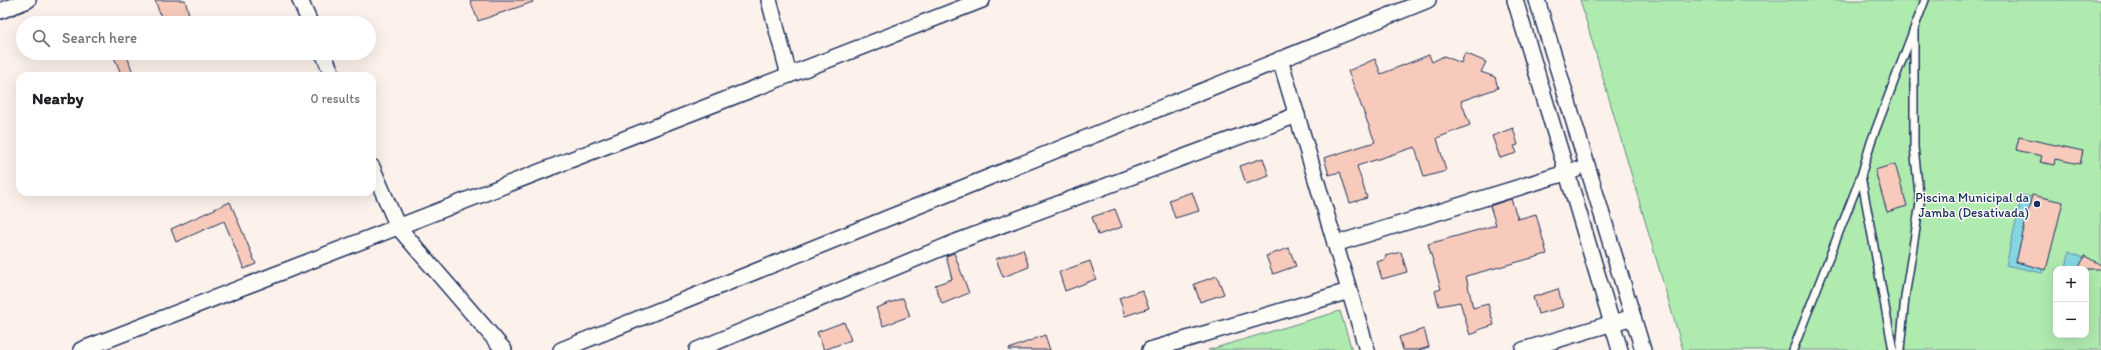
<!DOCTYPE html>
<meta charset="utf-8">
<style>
:root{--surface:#fff;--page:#f2f2f2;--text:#202124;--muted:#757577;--line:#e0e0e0}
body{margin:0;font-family:Itim,sans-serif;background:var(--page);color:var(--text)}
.controls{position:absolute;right:12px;bottom:12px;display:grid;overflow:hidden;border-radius:8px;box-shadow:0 4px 16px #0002}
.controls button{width:36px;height:36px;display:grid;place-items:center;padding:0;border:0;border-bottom:1px solid var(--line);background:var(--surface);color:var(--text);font:20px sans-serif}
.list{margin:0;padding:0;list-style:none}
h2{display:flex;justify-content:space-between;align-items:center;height:52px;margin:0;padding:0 16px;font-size:17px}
h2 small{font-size:13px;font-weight:400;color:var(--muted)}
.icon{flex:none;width:22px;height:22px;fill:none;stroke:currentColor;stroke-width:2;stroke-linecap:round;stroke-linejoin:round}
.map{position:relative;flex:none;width:2101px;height:350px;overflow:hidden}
.search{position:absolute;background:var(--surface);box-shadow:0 4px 16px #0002;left:16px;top:16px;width:360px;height:44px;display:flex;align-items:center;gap:10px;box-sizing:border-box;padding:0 14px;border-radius:22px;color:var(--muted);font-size:15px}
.panel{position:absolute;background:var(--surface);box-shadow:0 4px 16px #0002;left:16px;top:72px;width:360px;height:124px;border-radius:12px}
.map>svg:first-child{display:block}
.green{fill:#afeaaf;stroke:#658c86;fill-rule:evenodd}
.water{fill:#86d6e1;stroke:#5b93ad}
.building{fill:#f7cabb;stroke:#1b2f5e}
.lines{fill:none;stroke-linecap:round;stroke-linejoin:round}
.service-casing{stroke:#1b2f5e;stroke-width:10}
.minor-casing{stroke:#1b2f5e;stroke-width:18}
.service{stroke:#fdfcf7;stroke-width:7}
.minor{stroke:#fdfcf7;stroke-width:15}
.poi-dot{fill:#1b2f5e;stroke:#fdfcf7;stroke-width:1.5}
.labels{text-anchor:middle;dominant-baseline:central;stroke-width:3;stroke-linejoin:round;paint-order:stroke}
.poi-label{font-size:13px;fill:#1b2f5e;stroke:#fdfcf7;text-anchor:end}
</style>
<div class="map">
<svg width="2101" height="350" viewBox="0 0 2101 350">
<rect width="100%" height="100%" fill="#fcf2eb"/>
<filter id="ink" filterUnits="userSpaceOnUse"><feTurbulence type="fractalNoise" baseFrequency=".025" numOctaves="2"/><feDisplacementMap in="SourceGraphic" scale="8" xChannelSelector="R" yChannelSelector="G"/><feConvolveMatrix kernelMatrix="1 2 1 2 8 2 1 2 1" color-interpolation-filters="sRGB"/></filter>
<g filter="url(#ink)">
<g class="green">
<path d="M1580,0h521v350h-418zM2056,269h30v66h-30z"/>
<path d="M1340,311l12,39h-144z"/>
</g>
<g class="water">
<path d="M2022,195l35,8 -15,70 -36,-8z"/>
<path d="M2069,252l23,10 -6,12v-5h-20z"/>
</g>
<g class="building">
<path d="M155,0h30l4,14 -22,6 -1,-4 -5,1z"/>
<path d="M470,0h62l1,2 -55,19z"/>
<path d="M126,53l8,23h-12l-8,-19z"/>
<path d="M1465,53l21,9 -5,10 14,5 3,11 -37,13 9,24 -33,13 9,33 -22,6 -9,-30 -58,19 10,32 -17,5 -10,-31 -11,3 -5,-17 51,-16 -27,-71 27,-12 6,15 48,-19 3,7 12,-6 17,7z"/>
<path d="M1513,128l5,17 -4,1 3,7 -17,5 -8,-22z"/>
<path d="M2019,137l64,14 -3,13 -25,-5 -1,6 -14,-3 2,-6 -26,-6z"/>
<path d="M1263,158l6,18 -23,8 -6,-18z"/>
<path d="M1895,164l12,42 -20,6 -12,-42z"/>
<path d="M1192,192l7,19 -24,7 -6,-18z"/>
<path d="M2032,195l31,7 -17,68 -30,-8z"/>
<path d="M1511,199l7,20 18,-5 11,40 -81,22 7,32 15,-4 6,21 -16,5v2l-8,3 -10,-33 -21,4 -4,-15 6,-2 -13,-45 68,-19 -6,-19z"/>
<path d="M230,202l26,62 -12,5 -20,-48 -48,21 -5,-13z"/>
<path d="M1115,209l7,18 -24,8 -6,-18z"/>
<path d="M1289,248l7,18 -23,8 -7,-18z"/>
<path d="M1023,249l6,18 -26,10 -7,-18z"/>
<path d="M1401,252l6,20 -25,7 -5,-17 9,-3 -1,-3z"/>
<path d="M954,253l15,40 -27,11 -7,-19 17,-6 -6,-23z"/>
<path d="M2085,256l16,9v4h-23z"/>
<path d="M1090,261l6,18 -31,12 -6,-19z"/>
<path d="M1217,276l7,18 -24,8 -6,-18z"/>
<path d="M1558,289l5,18 -25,7 -5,-17z"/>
<path d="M1142,290l7,18 -24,8 -6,-18z"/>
<path d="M903,298l7,18 -27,10 -7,-18z"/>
<path d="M844,322l7,18 -27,10 -7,-18z"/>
<path d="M1424,329l5,18 -10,3h-16l-4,-13z"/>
<path d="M1045,335l5,15h-41v-1z"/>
</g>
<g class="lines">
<defs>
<g id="service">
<path d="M1861,176l10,-34 54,-142"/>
<path d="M1793,350l68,-174 32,174"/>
<path d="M1900,350l5,-53 15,-94 -6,-56v-117"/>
</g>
<g id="minor">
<path d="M300,0l10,23"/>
<path d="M769,0l20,75"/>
<path d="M1515,0l105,350"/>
<path d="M1537,0l106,350"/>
<path d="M0,11l28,-11"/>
<path d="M323,53l10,23"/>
<path d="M1280,59l87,291"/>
<path d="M372,167l26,60 106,123"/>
<path d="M1335,244l240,-74"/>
<path d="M81,350l901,-350"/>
<path d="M561,350l867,-350"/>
<path d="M697,350l259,-108 341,-127"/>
<path d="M1150,350l199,-59"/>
<path d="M1523,350l110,-33"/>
</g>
</defs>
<use href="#service" class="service-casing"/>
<use href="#minor" class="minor-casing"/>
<use href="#service" class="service"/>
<use href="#minor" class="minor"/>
</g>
</g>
<circle class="poi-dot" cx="2037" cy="204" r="4"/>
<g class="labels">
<g class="poi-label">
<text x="2029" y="197">Piscina Municipal da<tspan x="2029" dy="15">Jamba (Desativada)</tspan></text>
</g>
</g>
</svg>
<div class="controls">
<button>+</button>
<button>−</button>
</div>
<div class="search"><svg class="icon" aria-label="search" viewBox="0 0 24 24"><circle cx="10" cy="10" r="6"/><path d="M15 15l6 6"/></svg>Search here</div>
<section class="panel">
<h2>Nearby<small>0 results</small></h2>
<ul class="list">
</ul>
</section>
</div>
